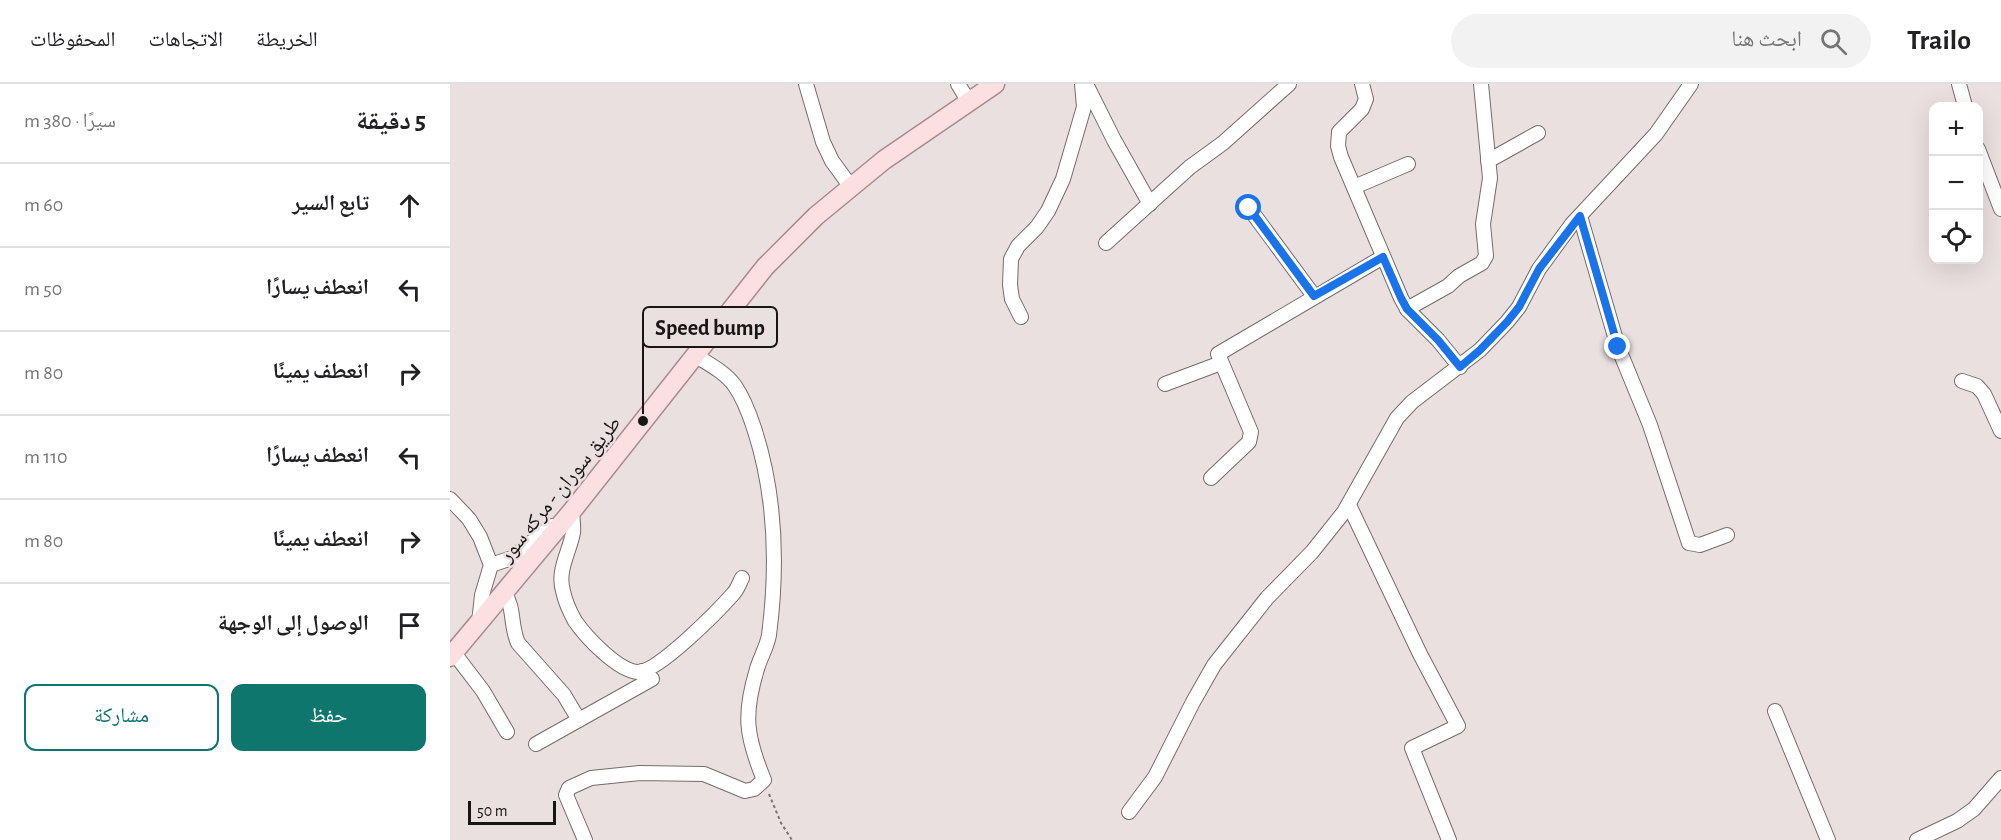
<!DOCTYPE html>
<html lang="ar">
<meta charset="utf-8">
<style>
:root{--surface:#fff;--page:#f2f2f2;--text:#202124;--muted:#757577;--line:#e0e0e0;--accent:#0f766e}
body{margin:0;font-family:"Alegreya Sans","Noto Naskh Arabic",sans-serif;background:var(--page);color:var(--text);direction:rtl}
.controls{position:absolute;right:18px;top:18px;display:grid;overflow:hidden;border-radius:12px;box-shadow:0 6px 24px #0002}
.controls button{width:54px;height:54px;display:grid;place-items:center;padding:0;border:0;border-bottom:2px solid var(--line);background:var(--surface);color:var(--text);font:30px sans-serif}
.scale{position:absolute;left:18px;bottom:15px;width:88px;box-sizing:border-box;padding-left:6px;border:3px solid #191515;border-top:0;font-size:16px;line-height:21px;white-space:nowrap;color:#191515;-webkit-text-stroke:4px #eae0e0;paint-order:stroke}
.stop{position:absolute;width:18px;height:18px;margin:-14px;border:4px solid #1a73e8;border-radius:50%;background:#fff}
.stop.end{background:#1a73e8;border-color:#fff;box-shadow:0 2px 6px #0008}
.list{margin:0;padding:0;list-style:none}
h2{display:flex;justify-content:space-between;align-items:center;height:78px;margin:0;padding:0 24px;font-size:26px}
h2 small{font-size:20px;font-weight:400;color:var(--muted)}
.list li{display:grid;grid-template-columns:39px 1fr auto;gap:18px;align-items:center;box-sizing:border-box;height:84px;padding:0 24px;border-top:2px solid var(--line)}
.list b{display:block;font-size:22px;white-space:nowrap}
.list em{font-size:20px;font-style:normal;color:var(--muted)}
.actions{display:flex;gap:12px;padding:18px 24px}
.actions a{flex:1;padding:14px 0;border:2px solid var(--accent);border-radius:12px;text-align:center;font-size:21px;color:var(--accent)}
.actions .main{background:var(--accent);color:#fff}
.icon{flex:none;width:33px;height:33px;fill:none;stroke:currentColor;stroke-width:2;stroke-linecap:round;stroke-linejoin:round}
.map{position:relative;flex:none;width:1551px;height:756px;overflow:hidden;direction:ltr}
header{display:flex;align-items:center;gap:36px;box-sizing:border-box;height:84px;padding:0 30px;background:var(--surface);border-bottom:2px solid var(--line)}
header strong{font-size:28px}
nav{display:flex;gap:33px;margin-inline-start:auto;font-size:21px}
.search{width:420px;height:54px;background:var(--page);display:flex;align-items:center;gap:15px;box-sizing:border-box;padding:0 21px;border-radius:33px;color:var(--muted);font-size:22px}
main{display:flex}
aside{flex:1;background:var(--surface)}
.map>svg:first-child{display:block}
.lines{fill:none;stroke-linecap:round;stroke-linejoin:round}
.minor-casing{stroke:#756c6c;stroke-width:16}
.major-casing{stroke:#ab8a8d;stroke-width:21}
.path{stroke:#797373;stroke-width:2;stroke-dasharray:3 3;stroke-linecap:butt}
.minor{stroke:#fff;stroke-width:14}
.major{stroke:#fbdfe1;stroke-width:18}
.route{stroke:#1a73e8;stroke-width:8}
.labels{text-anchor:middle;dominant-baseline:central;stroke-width:5;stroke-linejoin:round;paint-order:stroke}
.street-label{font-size:21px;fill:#191515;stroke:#eae0e0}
.leader{fill:none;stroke:#191515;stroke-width:2}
.callout-dot{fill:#191515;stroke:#eae0e0;stroke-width:2}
.callout{fill:#eae0e0;stroke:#191515;stroke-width:2}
.callout-label{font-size:22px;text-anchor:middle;font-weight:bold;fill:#191515}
</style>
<header>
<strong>Trailo</strong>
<div class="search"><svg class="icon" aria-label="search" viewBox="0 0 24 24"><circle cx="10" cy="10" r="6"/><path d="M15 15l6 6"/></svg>ابحث هنا</div>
<nav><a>الخريطة</a><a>الاتجاهات</a><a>المحفوظات</a></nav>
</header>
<main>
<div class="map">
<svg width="1551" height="756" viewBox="0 0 1551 756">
<rect width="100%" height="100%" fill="#eae0e0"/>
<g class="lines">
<defs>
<g id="minor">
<path d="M356,0l17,58 9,19 19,26"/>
<path d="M508,0l11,18"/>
<path d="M636,0l28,56 36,64"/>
<path d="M912,0l4,15 -4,10 -23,23 -1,14 3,11 60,141 6,11 31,31 22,27"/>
<path d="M1509,0l6,22"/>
<path d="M1528,65l23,60"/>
<path d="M1038,77l50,-28"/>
<path d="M904,103l54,-23"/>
<path d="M799,124l65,88"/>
<path d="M1130,132l38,131 32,78 39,118 11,2 27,-10"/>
<path d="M656,159l84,-76 33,-24 66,-59"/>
<path d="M957,225l41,-23 11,-10 23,-13 4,-7 -3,-32 7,-46 -9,-94"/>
<path d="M571,233l-9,-18 -2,-14 1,-26 7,-13 19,-19 11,-16 15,-32 21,-72 -2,-23"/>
<path d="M1512,297l15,5 7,8 17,37"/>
<path d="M715,300l56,-21"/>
<path d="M761,394l38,-36 2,-10 -33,-78 165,-97"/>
<path d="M0,415l19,20 11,18 11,28 -9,30 -3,28"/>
<path d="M899,421l71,149 38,72 -46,22 37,92"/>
<path d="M122,427c0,7 2,15 1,22 -4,20 -16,38 -10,58 2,10 7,21 12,30 11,16 43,50 63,51 20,0 80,-61 95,-78 4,-4 6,-10 9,-16"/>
<path d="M41,481l21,-7 40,-32"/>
<path d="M54,508c11,16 6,33 14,51l46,52 15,25"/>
<path d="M4,569l29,38 24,41"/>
<path d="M1325,627l53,129"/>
<path d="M86,660l116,-65 -10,-8"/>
<path d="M679,728l26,-35 38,-75 21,-37 53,-67 45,-46 32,-40 53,-94 15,-16 68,-52 27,-28 12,-15 20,-38 33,-45 84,-90 35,-50"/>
<path d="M135,756l-19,-45 3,-7 22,-10 49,-5 64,1 41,17 9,-2 10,-9c-18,-44 -21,-65 -7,-111 3,-11 10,-22 12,-34 9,-70 7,-140 -15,-207 -5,-15 -10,-29 -19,-42 -9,-13 -26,-22 -39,-30"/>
<path d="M1467,756l40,-19 17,-12 27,-31"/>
</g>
<path id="major" d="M0,573l122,-146 193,-244 51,-51 68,-56 111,-76"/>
</defs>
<use href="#minor" class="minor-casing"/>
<use href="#major" class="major-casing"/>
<path class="path" d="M319,710l12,29 11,17"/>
<use href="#minor" class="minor"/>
<use href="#major" class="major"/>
</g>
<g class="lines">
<path class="route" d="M799,124l65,88 69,-39 18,41 6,11 31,31 22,27 20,-17 27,-28 12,-15 20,-38 41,-53 38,131"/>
</g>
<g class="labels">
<g class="street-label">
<text transform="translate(110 405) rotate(-51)">طريق سوران - مركه سور</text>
</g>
</g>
<path class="leader" d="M193 337L193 243"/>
<circle class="callout-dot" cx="193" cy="337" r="6"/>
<rect class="callout" x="193" y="223" width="134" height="40" rx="6"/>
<g class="callout-label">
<text x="260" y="251">Speed bump</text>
</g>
</svg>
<div class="controls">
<button>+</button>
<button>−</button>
<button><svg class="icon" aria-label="locate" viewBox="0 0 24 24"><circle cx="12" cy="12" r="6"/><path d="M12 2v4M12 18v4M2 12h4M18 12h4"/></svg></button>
</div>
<div class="scale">50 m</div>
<div class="stop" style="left:799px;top:124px"></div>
<div class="stop end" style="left:1168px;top:263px"></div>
</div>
<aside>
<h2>5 دقيقة<small>سيرًا · 380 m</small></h2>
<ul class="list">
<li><svg class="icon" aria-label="ahead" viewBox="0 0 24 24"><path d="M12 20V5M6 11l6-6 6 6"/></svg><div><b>تابع السير</b></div><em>60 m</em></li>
<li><svg class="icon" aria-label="left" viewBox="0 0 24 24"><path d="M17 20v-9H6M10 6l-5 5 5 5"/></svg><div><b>انعطف يسارًا</b></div><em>50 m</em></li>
<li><svg class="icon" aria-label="right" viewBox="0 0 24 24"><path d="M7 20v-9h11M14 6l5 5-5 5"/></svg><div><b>انعطف يمينًا</b></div><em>80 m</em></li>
<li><svg class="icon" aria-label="left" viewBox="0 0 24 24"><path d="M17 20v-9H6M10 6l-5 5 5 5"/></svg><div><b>انعطف يسارًا</b></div><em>110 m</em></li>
<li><svg class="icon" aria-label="right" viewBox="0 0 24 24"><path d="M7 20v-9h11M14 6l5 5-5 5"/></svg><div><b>انعطف يمينًا</b></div><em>80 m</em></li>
<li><svg class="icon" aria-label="arrive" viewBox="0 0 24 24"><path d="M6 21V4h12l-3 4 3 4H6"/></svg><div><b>الوصول إلى الوجهة</b></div></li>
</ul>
<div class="actions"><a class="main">حفظ</a><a>مشاركة</a></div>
</aside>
</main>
